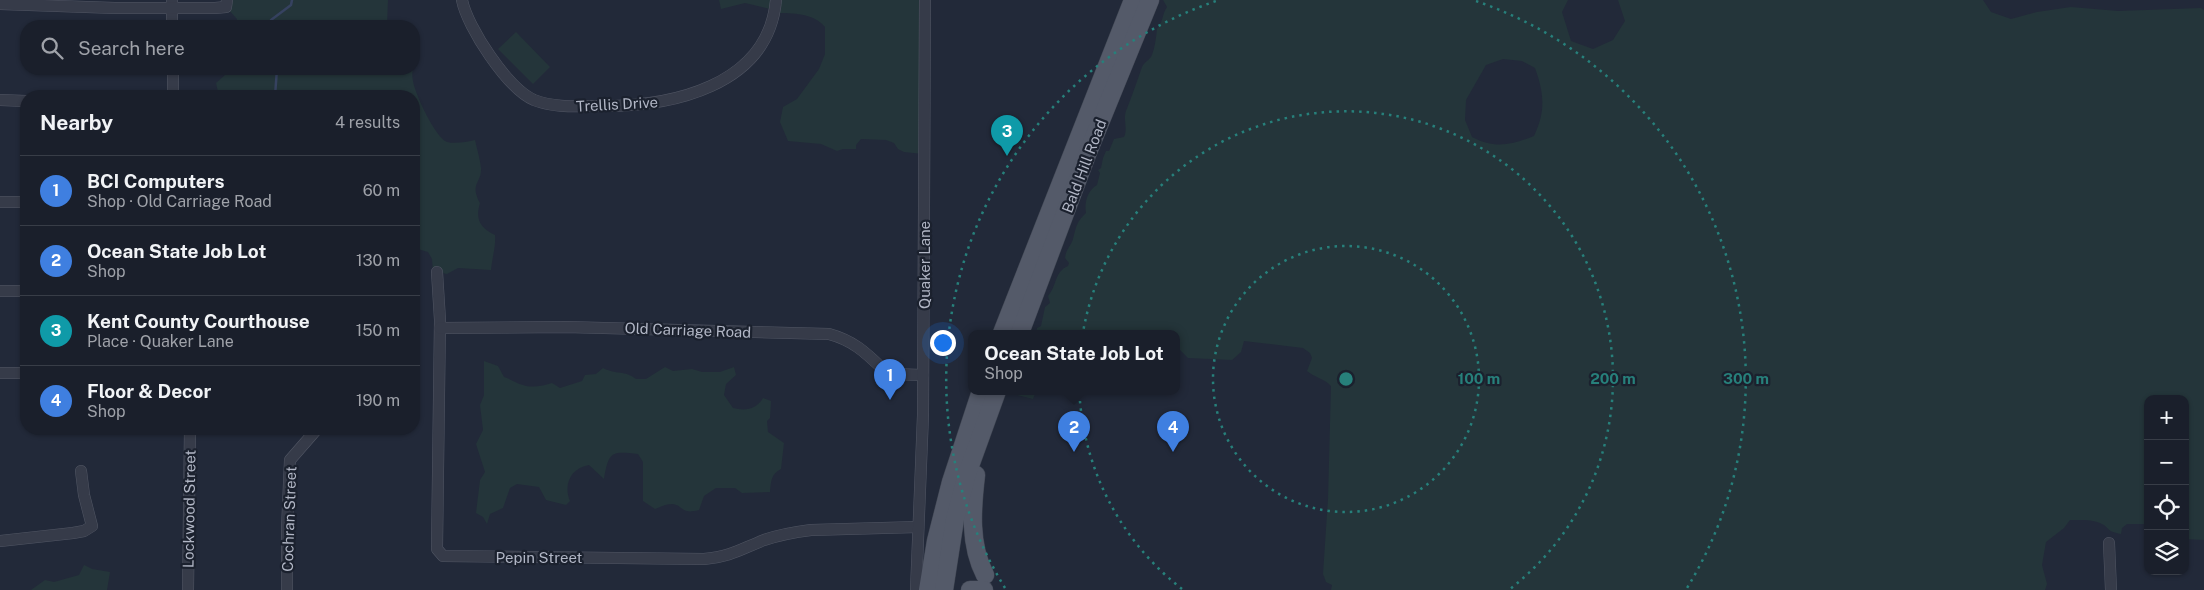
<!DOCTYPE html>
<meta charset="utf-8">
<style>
:root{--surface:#1a1f2b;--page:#232733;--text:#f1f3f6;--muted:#9fa2a9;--line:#383d47;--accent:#1a73e8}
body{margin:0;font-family:"Public Sans",sans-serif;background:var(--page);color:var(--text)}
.controls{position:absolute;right:15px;bottom:15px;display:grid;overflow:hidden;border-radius:10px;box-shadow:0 1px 4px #0004}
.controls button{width:45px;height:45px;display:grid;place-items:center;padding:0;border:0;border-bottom:1px solid var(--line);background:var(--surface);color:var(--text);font:25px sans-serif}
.you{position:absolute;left:942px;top:342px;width:18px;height:18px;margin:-12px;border:4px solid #fff;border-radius:50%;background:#1a73e8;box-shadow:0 0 0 8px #1a73e833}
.badge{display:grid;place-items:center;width:32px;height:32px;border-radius:50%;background:var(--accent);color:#fff;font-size:16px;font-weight:700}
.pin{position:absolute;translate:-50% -41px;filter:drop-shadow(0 1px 2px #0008)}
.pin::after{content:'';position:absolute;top:26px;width:18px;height:15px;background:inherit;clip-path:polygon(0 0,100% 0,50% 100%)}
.popup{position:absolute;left:968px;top:330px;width:212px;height:65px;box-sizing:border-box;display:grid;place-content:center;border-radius:10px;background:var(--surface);filter:drop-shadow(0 1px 4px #0005);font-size:16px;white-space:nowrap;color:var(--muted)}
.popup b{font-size:19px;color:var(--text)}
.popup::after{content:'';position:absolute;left:50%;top:100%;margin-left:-10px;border:10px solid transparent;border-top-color:var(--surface)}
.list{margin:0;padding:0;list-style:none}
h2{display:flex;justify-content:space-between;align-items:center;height:65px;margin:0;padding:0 20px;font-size:21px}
h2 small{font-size:16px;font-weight:400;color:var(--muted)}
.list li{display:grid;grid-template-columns:32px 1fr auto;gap:15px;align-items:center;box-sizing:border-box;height:70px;padding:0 20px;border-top:1px solid var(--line)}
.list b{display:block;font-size:19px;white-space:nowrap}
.list p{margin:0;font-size:16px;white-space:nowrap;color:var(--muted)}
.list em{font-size:16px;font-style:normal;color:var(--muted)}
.icon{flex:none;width:28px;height:28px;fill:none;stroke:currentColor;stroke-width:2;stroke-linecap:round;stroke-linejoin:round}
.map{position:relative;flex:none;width:2204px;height:590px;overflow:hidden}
.search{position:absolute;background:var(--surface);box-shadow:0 1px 4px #0004;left:20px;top:20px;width:400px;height:55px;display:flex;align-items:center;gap:12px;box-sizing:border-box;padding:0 18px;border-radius:20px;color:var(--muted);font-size:19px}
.panel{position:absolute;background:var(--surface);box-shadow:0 1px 4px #0004;left:20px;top:90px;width:400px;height:345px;border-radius:20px}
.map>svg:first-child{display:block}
.green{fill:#24353a;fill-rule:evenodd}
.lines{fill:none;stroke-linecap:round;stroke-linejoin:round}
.stream{stroke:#364260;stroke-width:2.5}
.minor-casing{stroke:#515664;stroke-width:12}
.primary-casing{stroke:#3f4552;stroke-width:19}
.minor{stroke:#363b49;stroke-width:11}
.primary{stroke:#545a69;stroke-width:18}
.ring{fill:none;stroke:#27807b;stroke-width:2.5;stroke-dasharray:2.5 5}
.labels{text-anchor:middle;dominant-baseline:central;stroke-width:4.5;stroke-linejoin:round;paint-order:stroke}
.street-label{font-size:15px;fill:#b1b6c5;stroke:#1b212e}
.centre{fill:#27807b;stroke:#1b212e;stroke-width:2.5}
.ring-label{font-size:15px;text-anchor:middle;font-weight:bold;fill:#27807b;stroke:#1b212e;stroke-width:4.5;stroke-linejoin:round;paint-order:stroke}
</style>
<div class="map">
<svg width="2204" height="590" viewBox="0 0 2204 590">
<rect width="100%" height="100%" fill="#222939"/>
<g class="green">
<path d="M227,0h161l-1,26h-150v-7l-10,-11z"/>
<path d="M719,0h207l-3,154 -19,-2 -6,-3 -4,-6 -8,-3 -25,-1 -5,6v4h-13l-6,2 -16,-7 -33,-3 -8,-19 3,-15 14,-8 22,-30 6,-15v-27c-11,-14 -33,-14 -49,-14l-2,-3 -29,-7 -24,6z"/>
<path d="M1163,0h405l-6,12 9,29 22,8 20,-9 12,-19 -7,-21h365l8,12 20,7 26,-7 34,-5 47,4 83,-3 3,2v530l-19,-1v-140h-37v125h-21l-5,4 -1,6c-16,-3 -10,-6 -21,-11 -9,-4 -20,-3 -30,-3l-6,8 -18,14 -4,23 5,19 -2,6h-714l1,-5 -6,-3 -3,-8 5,-75 3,-113c-6,-7 -17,-9 -24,-15l5,-13 -2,-5 -7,-5 -59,-7 -3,11 -9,8 -44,-2 -11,-11 -1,-14h-140l1,-5 4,-2 4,-19 5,-4 -2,-7c9,-10 6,-24 20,-30l1,-3 -4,-5c1,-9 6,-12 8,-19 3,-12 4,-18 13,-26 -2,-11 2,-23 11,-28l3,-12 -2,-3 3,-2 2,-10 3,-7h3l5,-12 10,-2c4,-7 -1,-18 2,-26 6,-15 11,-30 16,-44 2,-5 8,-7 10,-12 3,-8 4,-17 5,-26 6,-6 5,-15 10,-22zM1503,59l19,2 13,7c9,25 11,43 -1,68 -23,9 -39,13 -62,1l-7,-17 1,-20 20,-35z"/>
<path d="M516,32l34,35 -17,17 -35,-35z"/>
<path d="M226,69h187c-1,4 -1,8 0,12 2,13 22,56 34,61 8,2 20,0 28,-2 2,9 5,19 6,28 1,15 -12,15 -1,35 -5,16 0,25 15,32 1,12 -3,23 -4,35l-33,-2 -11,6 -14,-3 -1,-12 -4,-7 -14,-4v-152h-195l-3,-13 9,-8z"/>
<path d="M484,361l14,5 6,11c7,2 13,7 19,8 8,3 21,1 29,-2l8,5 22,-7 3,-6 11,-1 7,-6c13,7 22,2 33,11h10l19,-12 8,4 19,-2 10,3h18l14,-5 2,8 -10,9 -2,11 9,13c12,3 23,2 30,-10l8,3 -1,17 -3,3 1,11 16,11 -3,26c-10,5 -10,12 -11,23l-28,1 -7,-5h-19l-12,8 -5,14c-19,5 -15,-5 -27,-6 -6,0 -12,3 -17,5l-12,-8v-39l-5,-8c-27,-3 -29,-3 -34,25l-15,-14c-18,3 -26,19 -19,36l-4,4 -20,-5 -7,-13 -22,-3 -7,4 -7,20 -13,6 -3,10 -4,-7 -7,-4 4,-33 5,-8 -9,-28 7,-14 -3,-25 4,-10z"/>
<path d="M1013,391h23l-3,8 -20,-5z"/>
<path d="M84,565l8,4 18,3 -3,18h-76l14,-10 9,2 25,-7z"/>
</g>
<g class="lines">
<g class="stream">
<path d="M273,26l-2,-6 20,-15 1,-5"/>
<path d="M275,96l2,-27"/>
</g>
<defs>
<g id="minor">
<path d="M172,0v26"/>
<path d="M462,0c5,27 46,89 72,100 21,8 43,6 64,6 72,1 170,-19 178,-106"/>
<path d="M0,4l115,4h100l11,-1 1,-7"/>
<path d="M173,69v27"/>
<path d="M0,100l26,1"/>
<path d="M0,202h26"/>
<path d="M437,272l3,48 -3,229 6,7 261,3c28,-3 35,-9 60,-19 15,-5 31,-8 47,-10l107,-3"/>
<path d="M0,291h26"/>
<path d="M440,328l126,-1 263,7c26,7 38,20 57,38l5,2 32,1"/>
<path d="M0,373h26"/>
<path d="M0,541l73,-8 11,-2 8,-5 -8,-31 -3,-24"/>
<path d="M2109,543l2,47"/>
<path d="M188,590l2,-161"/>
<path d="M287,590v-61l3,-69 27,-31"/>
<path d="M916,590l7,-175 2,-415"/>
</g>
<g id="primary">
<path d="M1002,333l131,-333"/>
<path d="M1020,333l68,-181 62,-152"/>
<path d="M976,475c-4,34 -7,69 9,100"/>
<path d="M928,590l8,-49 15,-59 30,-91"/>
<path d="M944,590l11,-71 12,-45 30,-83"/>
<path d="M970,590h14"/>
</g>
</defs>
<use href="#minor" class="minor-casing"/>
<use href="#primary" class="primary-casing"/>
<use href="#minor" class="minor"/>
<use href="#primary" class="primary"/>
</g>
<g class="ring">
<circle cx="1346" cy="379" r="133"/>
<path d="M1182 589A267 267 0 1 1 1510 589"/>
<path d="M1005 588A400 400 0 0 1 1216 1M1476 1A400 400 0 0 1 1687 588"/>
</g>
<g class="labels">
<g class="street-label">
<text transform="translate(617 104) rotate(-3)">Trellis Drive</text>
<text transform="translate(1084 166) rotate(-69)">Bald Hill Road</text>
<text transform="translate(924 265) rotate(-90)">Quaker Lane</text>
<text transform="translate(688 330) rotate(2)">Old Carriage Road</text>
<text transform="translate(189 509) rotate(-89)">Lockwood Street</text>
<text transform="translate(289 519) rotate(-88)">Cochran Street</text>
<text x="539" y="557">Pepin Street</text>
</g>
</g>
<circle cx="1346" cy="379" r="8" class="centre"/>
<g class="ring-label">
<text x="1479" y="384">100 m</text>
<text x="1613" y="384">200 m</text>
<text x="1746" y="384">300 m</text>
</g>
</svg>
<div class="controls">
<button>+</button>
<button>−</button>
<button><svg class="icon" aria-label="locate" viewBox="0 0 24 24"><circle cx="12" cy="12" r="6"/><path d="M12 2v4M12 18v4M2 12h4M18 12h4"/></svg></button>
<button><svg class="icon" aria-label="layers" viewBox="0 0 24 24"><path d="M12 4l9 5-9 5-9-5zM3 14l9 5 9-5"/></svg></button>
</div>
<div class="you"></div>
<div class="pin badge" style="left:890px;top:400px;background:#3f7fe0">1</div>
<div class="pin badge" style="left:1074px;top:452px;background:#3f7fe0">2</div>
<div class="popup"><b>Ocean State Job Lot</b>Shop</div>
<div class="pin badge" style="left:1007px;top:156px;background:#0f9aa8">3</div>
<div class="pin badge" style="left:1173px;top:452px;background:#3f7fe0">4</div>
<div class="search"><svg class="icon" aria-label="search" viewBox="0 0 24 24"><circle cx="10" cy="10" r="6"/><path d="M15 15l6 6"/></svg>Search here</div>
<section class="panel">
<h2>Nearby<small>4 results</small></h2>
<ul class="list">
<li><span class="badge" style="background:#3f7fe0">1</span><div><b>BCI Computers</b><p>Shop · Old Carriage Road</p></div><em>60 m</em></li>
<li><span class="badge" style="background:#3f7fe0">2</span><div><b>Ocean State Job Lot</b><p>Shop</p></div><em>130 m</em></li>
<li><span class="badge" style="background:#0f9aa8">3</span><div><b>Kent County Courthouse</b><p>Place · Quaker Lane</p></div><em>150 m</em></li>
<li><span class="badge" style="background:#3f7fe0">4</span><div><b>Floor &amp; Decor</b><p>Shop</p></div><em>190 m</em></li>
</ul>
</section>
</div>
